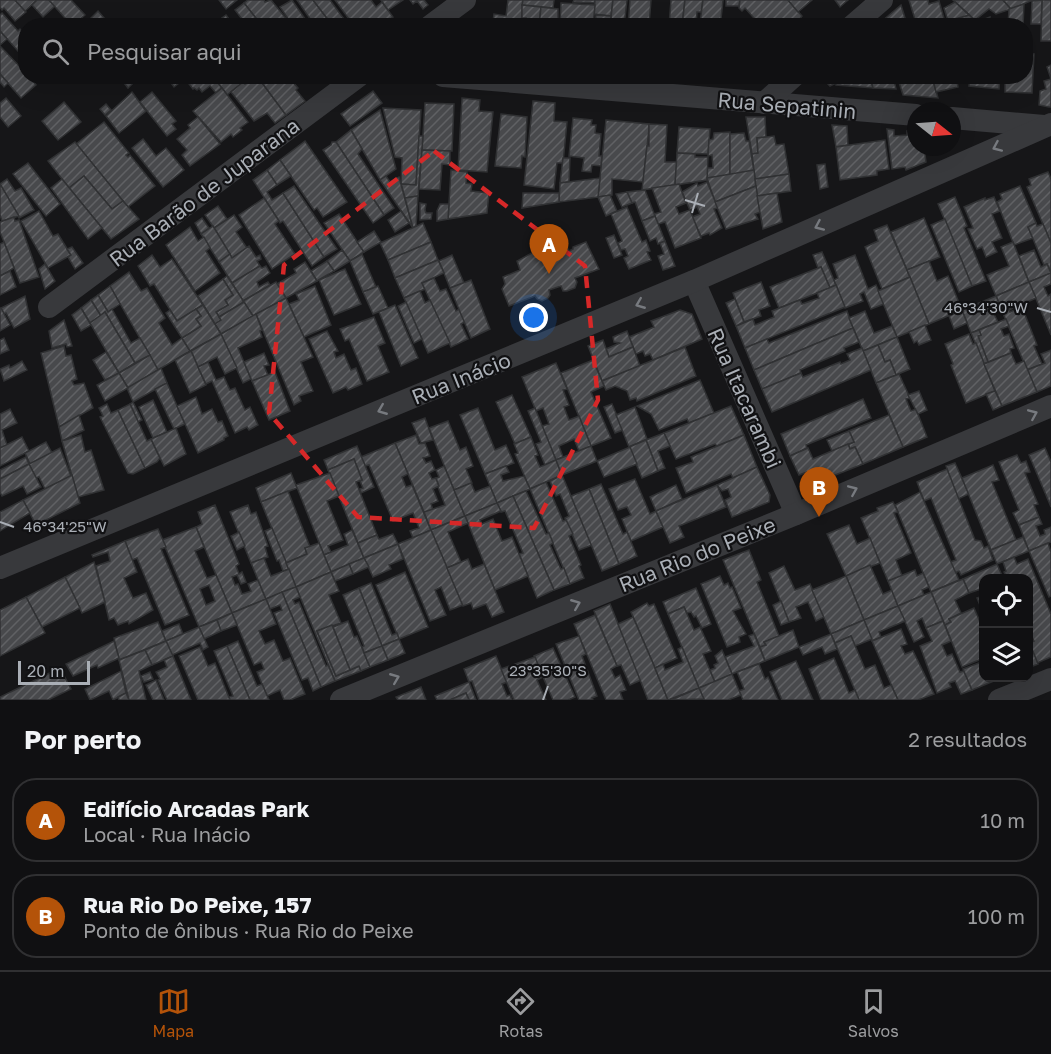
<!DOCTYPE html>
<html lang="pt">
<meta charset="utf-8">
<style>
:root{--surface:#101012;--page:#19191b;--text:#f1f3f6;--muted:#9c9d9f;--line:#303032;--accent:#b45309}
body{margin:0;font-family:"Golos Text",sans-serif;background:var(--page);color:var(--text)}
.controls{position:absolute;right:18px;bottom:18px;display:grid;overflow:hidden;border-radius:12px;box-shadow:0 6px 24px #0002}
.controls button{width:54px;height:54px;display:grid;place-items:center;padding:0;border:0;border-bottom:2px solid var(--line);background:var(--surface);color:var(--text);font:30px sans-serif}
.compass{position:absolute;left:907px;top:102px;width:54px;height:54px;border-radius:50%;background:var(--surface);box-shadow:0 6px 24px #0002;rotate:107deg}
.scale{position:absolute;left:18px;bottom:15px;width:72px;box-sizing:border-box;padding-left:6px;border:3px solid #aaafb6;border-top:0;font-size:16px;line-height:21px;white-space:nowrap;color:#aaafb6;-webkit-text-stroke:4px #111113;paint-order:stroke}
.you{position:absolute;left:534px;top:318px;width:21px;height:21px;margin:-15px;border:4px solid #fff;border-radius:50%;background:#1a73e8;box-shadow:0 0 0 9px #1a73e833}
.badge{display:grid;place-items:center;width:39px;height:39px;border-radius:50%;background:var(--accent);color:#fff;font-size:20px;font-weight:700}
.pin{position:absolute;translate:-50% -50px;filter:drop-shadow(0 2px 3px #0008)}
.pin::after{content:'';position:absolute;top:32px;width:21px;height:18px;background:inherit;clip-path:polygon(0 0,100% 0,50% 100%)}
.list{margin:0;padding:0;list-style:none}
h2{display:flex;justify-content:space-between;align-items:center;height:78px;margin:0;padding:0 24px;font-size:26px}
h2 small{font-size:20px;font-weight:400;color:var(--muted)}
.list li{display:grid;grid-template-columns:39px 1fr auto;gap:18px;align-items:center;box-sizing:border-box;height:84px;margin:0 12px 12px;padding:0 12px;border:2px solid var(--line);border-radius:24px}
.list b{display:block;font-size:22px;white-space:nowrap}
.list p{margin:0;font-size:20px;white-space:nowrap;color:var(--muted)}
.list em{font-size:20px;font-style:normal;color:var(--muted)}
.icon{flex:none;width:33px;height:33px;fill:none;stroke:currentColor;stroke-width:2;stroke-linecap:round;stroke-linejoin:round}
.map{position:relative;flex:none;width:1051px;height:700px;overflow:hidden}
.search{position:absolute;background:var(--surface);box-shadow:0 6px 24px #0002;left:18px;right:18px;top:18px;height:66px;display:flex;align-items:center;gap:15px;box-sizing:border-box;padding:0 21px;border-radius:24px;color:var(--muted);font-size:22px}
.sheet{height:270px;background:var(--surface)}
nav{display:flex;justify-content:space-around;align-items:center;box-sizing:border-box;height:84px;border-top:2px solid var(--line);background:var(--surface);font-size:16px;color:var(--muted)}
nav a{display:grid;justify-items:center;gap:3px}
nav .on{color:var(--accent)}
.map>svg:first-child{display:block}
.building{fill:url(#building-hatch);stroke:#303133;stroke-width:1.5;fill-rule:evenodd}
.lines{fill:none;stroke-linecap:round;stroke-linejoin:round}
.street{stroke:#38393c;stroke-width:22}
.oneway{stroke:#777a7f}
.marked{fill:none;stroke:#d62828;stroke-width:4.5;stroke-dasharray:12 8;stroke-linejoin:round}
.ticks{fill:none;stroke:#aaafb6;stroke-width:2}
.labels{text-anchor:middle;dominant-baseline:central;stroke-width:4.5;stroke-linejoin:round;paint-order:stroke}
.street-label{font-size:21px;fill:#aaafb6;stroke:#111113}
.ticks-label{font-size:15px;text-anchor:middle;fill:#aaafb6;stroke:#111113;stroke-width:4.5;stroke-linejoin:round;paint-order:stroke}
</style>
<div class="map">
<svg width="1051" height="700" viewBox="0 0 1051 700">
<defs>
<pattern id="building-hatch" width="6" height="6" patternUnits="userSpaceOnUse" patternTransform="scale(1.5)"><rect width="6" height="6" fill="#48494c"/><path d="M-1 1l2-2M0 6l6-6M5 7l2-2" fill="none" stroke="#606164"/></pattern>
</defs>
<rect width="100%" height="100%" fill="#161618"/>
<g class="building">
<path d="M0,0h15l11,12 -11,9 -11,-13 -2,2 -2,-3z"/>
<path d="M15,0h22l-12,11z"/>
<path d="M37,0h12l6,6 -12,11 -11,-12z"/>
<path d="M49,0h22l14,15 -13,11z"/>
<path d="M219,0h18l-11,9z"/>
<path d="M248,0h16l1,2 6,-2 18,22 -4,4h-23l-18,-23z"/>
<path d="M292,0l18,26h-17l-13,-19z"/>
<path d="M297,0h16l20,26h-18z"/>
<path d="M313,0h17l19,26h-16z"/>
<path d="M335,0h36l5,7 6,-5 11,15 -12,9h-27z"/>
<path d="M381,0h22l-15,10z"/>
<path d="M410,0h14l4,5 -5,4 -6,-8 -4,3z"/>
<path d="M508,0h15l-2,26h-36v-6l8,1 1,-7 12,2z"/>
<path d="M523,0h31l-1,8 -31,-3z"/>
<path d="M574,0h21v3l-22,-1z"/>
<path d="M595,0h18l-2,16 -17,-2z"/>
<path d="M613,0h14l-3,26h-14z"/>
<path d="M630,0h21l-2,26h-21z"/>
<path d="M671,0h14l-3,26h-13z"/>
<path d="M685,0h18l-2,12h-4l-1,14h-14z"/>
<path d="M703,0h20l-2,19h-4l-1,5 -16,-1z"/>
<path d="M726,0h14l-1,6h-13z"/>
<path d="M740,0h48l14,16 -7,10h-34l-16,-18 -3,3 -3,-3z"/>
<path d="M788,0h24l-14,12z"/>
<path d="M835,0h13l-8,7z"/>
<path d="M909,0h19l1,4 10,-3 6,21 24,-7 8,7 -1,4h-59z"/>
<path d="M953,0h50l8,9 -15,5 -7,-5 -14,11z"/>
<path d="M1003,0h30l-22,9z"/>
<path d="M1042,0h9v41h-10z"/>
<path d="M1042,0l-1,24h-10l1,-23z"/>
<path d="M955,2l14,13 -21,6 -4,-13z"/>
<path d="M244,3l18,23h-15l-12,-16z"/>
<path d="M561,3l34,2 -2,21h-33z"/>
<path d="M1024,4l-1,22h-15l1,-17z"/>
<path d="M522,5l19,2 -2,19h-14l1,-8h-4z"/>
<path d="M901,5l5,16 9,-2 2,7h-35l-1,-4z"/>
<path d="M541,7l17,2v12h-4l-1,5h-14z"/>
<path d="M98,11l13,15h-28z"/>
<path d="M2,13l16,18 2,-2 6,7v24l-26,-29v-16z"/>
<path d="M226,15l8,11h-17l-2,-3z"/>
<path d="M596,15l15,1 -1,10h-15z"/>
<path d="M990,17l-1,9h-13l1,-4z"/>
<path d="M717,19l7,1v3l6,1 -1,2h-29v-3l16,1z"/>
<path d="M738,20l19,2v4h-20z"/>
<path d="M0,31l7,8 -7,6z"/>
<path d="M0,46l26,27v3h3l7,9 -15,13 -21,-24z"/>
<path d="M1026,54h8l-2,39 -27,-1v-16h21z"/>
<path d="M1051,65v42h-2l-10,-2 1,-14 6,-2 -2,-8 7,-2 -4,-12z"/>
<path d="M0,74l8,9 -4,4 -4,-5z"/>
<path d="M126,76h14l-12,12 -6,-8z"/>
<path d="M166,76h16l2,3 -10,8z"/>
<path d="M183,76h30l9,12 -6,5 -6,-7 -8,6 -3,-4 -2,2 -3,-2 -1,1z"/>
<path d="M213,76h26l4,6 -16,13z"/>
<path d="M239,76h17l-11,8z"/>
<path d="M257,76l29,39 -11,8 -8,-10 -13,8 -23,-29 12,-10 2,2z"/>
<path d="M257,76h39l-5,4 7,8 -2,2 9,11 -19,14z"/>
<path d="M733,76h23l-6,6 -18,-1z"/>
<path d="M820,76h15l1,7 -6,3z"/>
<path d="M870,76l3,12 -37,-3 1,-9z"/>
<path d="M870,76h23l3,13 -23,-1z"/>
<path d="M897,76h35l6,22 -35,-3z"/>
<path d="M932,76h24l2,11 -22,5z"/>
<path d="M970,76h30l-1,13 -30,-3z"/>
<path d="M222,88l26,34 -8,6 2,2 -9,7 -2,-3 -10,8 -28,-31z"/>
<path d="M373,91l9,12 -32,23 -9,-12z"/>
<path d="M132,92l14,19 -27,22 -13,-17z"/>
<path d="M152,92l24,29 -4,3 4,5 -9,7 -27,-34z"/>
<path d="M6,98l15,18 -13,11 -8,-10v-14z"/>
<path d="M462,98l18,2 -1,11 14,1 -6,60 -29,-2z"/>
<path d="M533,101l22,2 -1,18 13,1 -4,41h-6l-3,26 -30,-4z"/>
<path d="M64,102l17,20 -23,18 -16,-19z"/>
<path d="M425,103l29,1 -2,47 -30,-1z"/>
<path d="M106,104l5,6 -6,5 -5,-6z"/>
<path d="M383,108l38,2 -5,75 -15,-1 1,-26 -7,-1z"/>
<path d="M380,110l16,59 -16,11 -29,-50z"/>
<path d="M501,114l26,3 -2,40 -3,-1 -1,12 -26,-2z"/>
<path d="M198,117l22,27 -30,22 -8,-11 5,-5 -10,-11 13,-11 -2,-3z"/>
<path d="M746,117h19l1,20 -9,1 1,15 -6,1z"/>
<path d="M573,118l19,2 -1,5h5l-1,8 6,1 -2,22h3l-1,10 -9,-1 -1,7 -9,-1 2,-13 -15,-2z"/>
<path d="M606,120l43,4v5l-6,53 -31,-3v16l-14,2z"/>
<path d="M104,122l25,31 -3,2 2,2 2,-2 25,31 -27,21 -52,-63z"/>
<path d="M649,124l18,1 -2,37h12l-2,23 -33,5 5,-44h2z"/>
<path d="M832,125l15,1 1,19 -12,2z"/>
<path d="M679,127l31,2 -2,25 -31,-1z"/>
<path d="M887,129l7,1v6l13,-1v-4l9,1v15h8l2,15 -20,8 -1,-3 -13,2z"/>
<path d="M351,130l11,19 -4,5 36,54 -10,7 -48,-73z"/>
<path d="M730,132v43l-23,3v-10h6l-1,-13 -4,1 1,-16 4,-1 1,-6z"/>
<path d="M744,133l2,8h3l5,29 -24,5v-41z"/>
<path d="M419,136h4l-5,60 -13,2 -4,-14 15,1z"/>
<path d="M774,136l2,9 8,-1 5,30 -34,5 -3,-25 6,-1 -1,-15z"/>
<path d="M143,139l13,17 10,-8 18,22 -21,17 -31,-39z"/>
<path d="M885,140l4,29 -12,2v4l-37,5 -4,-33z"/>
<path d="M305,141l42,61 -24,15 -6,-9 -3,2 -34,-50z"/>
<path d="M75,142l48,59 -11,8 -28,-33 -15,12 -21,-27z"/>
<path d="M332,142h4l48,73 -11,8 -50,-73 8,-5z"/>
<path d="M422,150l28,1v14l-8,-1 -2,26 -21,-1z"/>
<path d="M677,153l18,1v3h13l-1,23 -32,5z"/>
<path d="M563,158h7l-1,24 -9,1z"/>
<path d="M280,160l11,16 -14,9 -10,-15z"/>
<path d="M28,163l32,41 -14,12 -33,-42z"/>
<path d="M825,164l3,23 -8,2 -3,-24z"/>
<path d="M267,170l10,15 -10,7 5,8 11,-7 41,64 -12,9 -29,-45 -3,2 -1,-2 -26,-41z"/>
<path d="M451,170l16,2 -1,11 6,1 -1,7 18,2 -2,20 -39,6z"/>
<path d="M754,170l2,16 -41,16 -8,-24z"/>
<path d="M1048,172l3,7v64l-24,-56 4,-2 -2,-6z"/>
<path d="M789,174l2,17 -34,5 -2,-17z"/>
<path d="M84,176l28,33 11,-8 16,18 -28,20 -42,-51z"/>
<path d="M386,176l4,6 9,-5 14,51 -33,-48z"/>
<path d="M600,178l-2,19 -39,5 1,-19z"/>
<path d="M7,179l8,12 6,-3 13,22 -15,8 -19,-34z"/>
<path d="M62,179l40,49 -14,11 -37,-51z"/>
<path d="M707,182l11,26 -4,1 8,19 -12,7 -1,-2 -8,3 -9,-19 8,-3 -3,-7 -7,3 -8,-18 15,-9 1,3z"/>
<path d="M0,184l19,32 -17,5 -2,-6z"/>
<path d="M679,184l7,19 -10,4 3,7 11,-4 11,28 -26,10 -10,-26 -7,2 -4,-10 7,-2 -9,-24z"/>
<path d="M294,186l43,63 -13,8 -41,-64z"/>
<path d="M756,186l4,26 -5,2 3,5 -32,10 -11,-27z"/>
<path d="M1020,186l16,37 -8,4 5,11 -19,7 -17,-43 5,-3 -2,-5z"/>
<path d="M645,190l10,26 -13,5 -7,-19 -3,1 -5,-11z"/>
<path d="M627,192l5,11 -10,4 -6,-13z"/>
<path d="M523,193h36v9l-37,6z"/>
<path d="M777,193l5,29 -19,7 -6,-33z"/>
<path d="M610,195l7,16 -11,5 -8,-19z"/>
<path d="M418,196l-2,30 -3,2 -8,-30z"/>
<path d="M955,197l12,29 -3,2 22,53 -14,5 -34,-82z"/>
<path d="M994,197l6,14 -8,3 10,24 -10,4 5,10 -11,5 -4,-10 -5,2 -9,-20 5,-1 -9,-21 21,-9v2z"/>
<path d="M264,198l15,23 -4,3 20,30 -23,15 -33,-54z"/>
<path d="M420,203l6,1 -1,6 1,3h6l-1,6 -11,1z"/>
<path d="M440,204h9l-1,15 -11,2v-10z"/>
<path d="M218,206l9,13 -13,9 -9,-13z"/>
<path d="M627,207l15,35 4,-2 4,11 -3,1 4,8 -22,9 -5,-11 4,-2 -3,-7 -4,1 -3,-7 4,-2 -11,-27z"/>
<path d="M39,211l14,25 5,-2 13,21 -23,13 -27,-47z"/>
<path d="M401,211l8,12 -14,9 -7,-12z"/>
<path d="M339,214l25,38 -14,9 -26,-38z"/>
<path d="M234,215l8,12 -6,5 11,16 -15,10 -18,-30z"/>
<path d="M655,216l10,25 -7,3 -2,-6 -6,3 -8,-20z"/>
<path d="M14,217l1,4 4,-1 20,57 -19,6 -20,-51v-10z"/>
<path d="M202,218l7,10 -8,6 -6,-11z"/>
<path d="M924,218l16,39 -33,13 -16,-38z"/>
<path d="M945,219l27,67 -13,6 -28,-67z"/>
<path d="M423,223l8,19 -43,18 -8,-17z"/>
<path d="M1036,223l1,3 6,-2 8,19v29l-4,-8 -3,1 -16,-38z"/>
<path d="M887,225l23,52 -28,12 -17,-42 13,-6 -4,-11z"/>
<path d="M213,226l17,28 -11,8 -18,-28z"/>
<path d="M190,227l8,14 6,-4 6,11 -4,3 14,22 -25,18 -29,-46z"/>
<path d="M374,231l7,11 -17,10 -7,-10z"/>
<path d="M614,235l8,20 -8,3 -8,-20z"/>
<path d="M564,240l5,11 4,-2v-2l13,-5 13,27 -24,9 2,4 -2,6 -8,3h-4l-2,-5 -12,4 1,5 -2,3 -6,3 -5,-2 -2,-3 -26,10 -7,-17 3,-5 -2,-7 17,-7 -3,-9 15,-8 1,-5 11,-4 3,3z"/>
<path d="M665,241l10,25 -12,4 -5,-14 6,-2 -4,-11z"/>
<path d="M4,242l10,26 -14,8v-32z"/>
<path d="M431,242l7,18 -43,18 -7,-18z"/>
<path d="M1013,242l16,40 -33,14 -9,-21 22,-9 -8,-19z"/>
<path d="M249,246l7,11 4,-2 1,4 -4,2 3,5 -28,17 -13,-21 11,-8 2,4z"/>
<path d="M72,247l11,16 -8,6 -7,-12 3,-2 -4,-6z"/>
<path d="M342,250l8,11 -16,10 -7,-10z"/>
<path d="M1034,250l7,17 6,-3 4,9 -22,9 -10,-26z"/>
<path d="M822,252l14,33 -6,3 -9,-21 -3,1 -5,-13z"/>
<path d="M362,254l14,33 -13,5 -13,-31z"/>
<path d="M152,255l8,12 12,-8 31,46 -26,16 -23,-37 -4,2 -12,-20z"/>
<path d="M452,255l12,28 -14,5 -11,-27z"/>
<path d="M855,255l13,34 8,-4 8,19 -13,5 -7,-17 -4,2 3,7 -18,7 -11,-28 4,-2 -5,-14z"/>
<path d="M438,260l6,13 -22,10 3,6 -21,9 -9,-20z"/>
<path d="M327,261l7,10 -17,10 -6,-10z"/>
<path d="M929,261l8,20 11,-5 14,34 -33,14 -22,-54z"/>
<path d="M305,262l12,19 -31,17 -9,-14 19,-11 -2,-4z"/>
<path d="M45,264l10,17 -10,8 -6,-20z"/>
<path d="M260,266l2,2 4,-2 4,7 -13,9 2,5 9,-5 2,3 -27,16 -11,-18z"/>
<path d="M821,267l9,21 -51,20 -9,-21z"/>
<path d="M345,269l16,35 -27,11 -15,-35z"/>
<path d="M10,271l6,16 -16,8v-19z"/>
<path d="M129,272l12,19 6,-3 18,30 -6,5 13,22 10,-7 8,13 -32,19 -48,-84z"/>
<path d="M1051,273v11l-7,3 4,9 3,-2v41l-22,-53z"/>
<path d="M227,276l17,26 -25,15 -3,-5 12,-7 -3,-5 8,-5 -10,-16z"/>
<path d="M910,277l19,47 -32,13 -19,-46z"/>
<path d="M434,278l6,13 6,-2 10,22 3,-2 6,13 -4,2 7,15 -17,8 -29,-64z"/>
<path d="M223,279l10,16 -8,5 3,5 -12,7 5,8 -6,4 -17,-28z"/>
<path d="M471,280l19,49 -19,9 -21,-50z"/>
<path d="M276,282l10,16 -33,18 -10,-15z"/>
<path d="M761,282l9,24 -11,4 2,6 -17,6 -11,-29z"/>
<path d="M1029,282l7,16 -27,12 -1,-3 -6,3 -6,-14z"/>
<path d="M836,285l9,22 -100,41 -9,-22 17,-7 2,6 19,-8 -2,-6 28,-11 2,4 17,-6 -2,-5z"/>
<path d="M110,286l10,18 -12,8 -10,-17z"/>
<path d="M315,286l16,39 -27,12 -15,-33 10,-4 -3,-6z"/>
<path d="M378,286l10,22 -15,6 -10,-22z"/>
<path d="M420,291l5,12 5,-3 20,43 -22,10 -24,-55z"/>
<path d="M98,295l10,17 4,-3 19,34 9,-5 10,17 -15,8 -30,-51 -4,4 -10,-16z"/>
<path d="M25,296l5,23 -16,9 -8,-15 -2,1 -3,-6z"/>
<path d="M996,296l6,15 -8,3 4,8 -27,11 -9,-23z"/>
<path d="M286,298l27,59 -12,5 12,29 -14,5 2,5 -7,4 -38,-91z"/>
<path d="M735,299l9,23 -8,4 -10,-23z"/>
<path d="M91,300l10,16 -11,7 -9,-15z"/>
<path d="M244,302l9,14 -32,18 -6,-10 6,-4 -2,-3z"/>
<path d="M406,302l16,37 -8,4 -16,-37z"/>
<path d="M203,305l18,29 -31,17 -8,-13 19,-12 -5,-7 5,-3 -5,-7z"/>
<path d="M395,305l23,53 -17,8 -22,-54z"/>
<path d="M1008,307l2,5 12,-5 15,38 -3,1 8,18 -15,6 -25,-59z"/>
<path d="M1,308l9,17 -10,6v-22z"/>
<path d="M81,308l10,17 -10,6 -9,-16z"/>
<path d="M196,309l5,7 -5,3 5,7 -19,12 -16,-25 4,-3 7,11z"/>
<path d="M680,310l12,4 10,25 -49,21 -3,-6 -5,2 -2,-5 -7,3 -7,-17 25,-10 -3,-6z"/>
<path d="M962,310l5,13 -13,6 -5,-13z"/>
<path d="M847,311l6,17 -99,42 -9,-22 22,-9 2,4z"/>
<path d="M865,311l9,22 18,-7 5,11 -34,14 -14,-33z"/>
<path d="M105,312l30,51 -16,10 -29,-50z"/>
<path d="M256,314l6,16 -2,1 2,6 -24,11 13,31 -8,4 -22,-49z"/>
<path d="M374,317l11,26 -7,3 11,26 -22,9 -18,-42 -4,2 -5,-12z"/>
<path d="M1006,319l3,7 -8,3 3,7 5,-2 5,14 -4,1 1,4 -23,9 -10,-26 3,-1 -2,-5z"/>
<path d="M64,320l8,26 -5,1 -1,-3 -14,4 -3,-17z"/>
<path d="M925,325l6,15 -12,5 -2,-4 -3,2 -5,-11z"/>
<path d="M853,328l6,14 -15,6 1,3 -45,19 1,3 -39,16 -8,-19z"/>
<path d="M979,330l2,5 -3,1 10,26 -4,2 -13,-31z"/>
<path d="M327,331l11,20 -4,1 2,6 8,-4 7,16 5,-2 6,16 -14,6 -2,-3 -13,6 -24,-54z"/>
<path d="M627,331l6,16 -24,10 -3,-8 14,-6 -6,-1 -1,-5z"/>
<path d="M221,334l16,34 -12,6 -8,-17 -19,10 -7,-16z"/>
<path d="M969,334l4,10 3,-1 19,48 -29,12 -15,-38 2,-1 -8,-20z"/>
<path d="M897,337l13,32 -14,6 -6,-15 -5,2 -7,-17z"/>
<path d="M4,338l5,12 -9,4v-14z"/>
<path d="M603,340l6,17 24,-10 7,19 -38,15 -14,-35z"/>
<path d="M878,345l7,17 5,-2 6,15 -20,8 -13,-32z"/>
<path d="M64,346l2,10 5,-1 6,24 -5,2 2,4 10,-2 9,25 -34,19 -18,-74z"/>
<path d="M685,347l11,29 -59,25 -1,-3 -6,2 -3,-9 -12,-5 -9,4 -4,-9z"/>
<path d="M862,348l9,22 -99,42 -10,-23 39,-16 2,4 37,-15 1,2 9,-4 -3,-6z"/>
<path d="M1051,350v36l-14,6 -10,-22 18,-7 -4,-9z"/>
<path d="M191,351l15,34 -16,8 -15,-33z"/>
<path d="M106,352l13,21 -14,7 -12,-20z"/>
<path d="M264,353l5,12 -5,1 4,9 -16,6 -8,-19z"/>
<path d="M1011,353l5,11 8,-3 13,31 -35,14 -18,-42z"/>
<path d="M150,355l8,15 -30,18 -9,-15z"/>
<path d="M593,360l11,26 -13,6 20,46 -20,8 -30,-73z"/>
<path d="M22,361l5,9 -23,11 -4,-12 9,-4 1,3z"/>
<path d="M208,362l8,18 8,-3 6,13 5,-2 10,22 5,-3 8,18 -9,5 -2,-3 -12,6 -23,-52 -6,3 -8,-17z"/>
<path d="M556,363l11,26 -4,1 6,15 -5,2 5,13 10,-4 12,30 -12,5 -5,-12 -15,7 4,11 -7,3 -14,-34 7,-2 -6,-16 -7,3 -14,-34z"/>
<path d="M161,368l6,15 -34,19 -6,-14z"/>
<path d="M275,372l15,39 -21,9 -17,-39z"/>
<path d="M119,373l9,15 -23,13 -8,-16z"/>
<path d="M899,374l11,24 -4,1 5,12 5,-2 11,28 -24,10 -27,-64z"/>
<path d="M700,380l14,33 -25,10 -2,-4 -28,11 -8,-16 -14,-8z"/>
<path d="M167,383l18,41 -11,5 -19,-40z"/>
<path d="M919,391l8,19 -9,4 -10,-19z"/>
<path d="M995,391l7,15 -9,4 -7,-16z"/>
<path d="M512,395l19,42 -16,7 -19,-42z"/>
<path d="M196,397l6,17 10,-5 6,13 4,-1 6,15 -4,2v2l-26,13 -21,-47z"/>
<path d="M863,399l8,19 -65,27 1,3 -17,8 -9,-22z"/>
<path d="M153,400l14,32 -14,6 -14,-31z"/>
<path d="M133,402l9,18 -4,2 -8,-18z"/>
<path d="M107,404l4,9 7,-3 27,58 -12,6 -5,-1 -28,-56 3,-1 -4,-8z"/>
<path d="M130,404l17,37 4,-2 9,19 -3,4 -12,6 -27,-58z"/>
<path d="M612,404l11,26 -8,3 -11,-26z"/>
<path d="M731,406l13,29 -27,11 -2,-2 -39,15 -12,-26z"/>
<path d="M635,407l12,32 -18,8 -13,-32z"/>
<path d="M478,408l17,42 11,-5 8,18 -29,11 -25,-59z"/>
<path d="M535,408l21,52 -11,5 -9,-21 5,-2 -13,-31z"/>
<path d="M10,409l7,14 -15,7 5,15 -7,3v-34z"/>
<path d="M79,415l5,15 -22,11 -3,-14z"/>
<path d="M889,415l14,32 -40,17 -8,-17 -5,2 -2,-5 6,-2 -5,-11z"/>
<path d="M425,418l8,22 -12,3 -9,-20z"/>
<path d="M448,421l12,29 6,-3 7,19 -7,3 6,14 -18,7 -25,-62z"/>
<path d="M176,428l10,26 -22,12 -13,-27z"/>
<path d="M849,431l5,11 -22,9 -5,-11z"/>
<path d="M664,433l6,13 -12,5 7,17 -7,3 -12,-31z"/>
<path d="M81,435l4,17 6,-2 13,40 -26,7 -16,-56z"/>
<path d="M416,435l3,9 6,-1 5,13 -7,2 3,5 5,-2 4,9 -6,3 3,6 4,-1 3,8 -6,3 5,12 -7,3 2,6 -5,2h-4l-29,-69z"/>
<path d="M744,435l13,32 -24,11 -2,-4 -45,19 -10,-25 17,-6 -2,-5z"/>
<path d="M22,437l7,14 -29,15v-18z"/>
<path d="M531,437l7,18 -3,1 5,11 16,-7 6,15 -32,14 -15,-35 3,-1 -4,-9z"/>
<path d="M646,440l12,31 -16,7 -13,-31z"/>
<path d="M46,442l6,11 -22,11 -5,-11z"/>
<path d="M395,443l13,31 -6,3 4,10 6,-2 19,45 -18,8 -3,-7 9,-3 -6,-15 -20,8 -24,-56 -4,1 -4,-9z"/>
<path d="M848,444l2,5 5,-2 8,17 -48,19 -5,-12 -11,4 -9,-19 18,-8 5,11z"/>
<path d="M357,446l17,41 -13,6 -1,-4 3,-1 -3,-7 2,-1 -8,-21 -26,11 -4,-10z"/>
<path d="M591,446l6,15 -35,14 -6,-15z"/>
<path d="M630,447l7,17 -33,13 -7,-16z"/>
<path d="M60,448l11,28 -26,13 -6,-12 -3,1 -7,-14z"/>
<path d="M1045,448l6,14v45l-22,-52z"/>
<path d="M1017,455l4,8 5,-2 4,11 -5,1 13,31 -4,1 5,12 -20,8 -6,-12 6,-3 -20,-48z"/>
<path d="M26,457l3,7 -29,15v-9z"/>
<path d="M354,459l8,21 -6,2 21,53 -19,8 -30,-73z"/>
<path d="M955,463l14,31 -11,5 -12,-33z"/>
<path d="M29,464l12,23 -14,7 -4,-8 -21,10 -2,-4v-13z"/>
<path d="M993,465l6,15 -7,2 24,58 -25,10 -29,-72z"/>
<path d="M444,466l21,50 -34,14 -7,-18 21,-7 -7,-18 1,-1 -3,-8 3,-1 -3,-7z"/>
<path d="M506,466l3,6 -8,3 2,6 21,-5 6,13 -33,14 -12,-29z"/>
<path d="M757,467l13,28 -1,7 -37,15 -7,-17 6,-3 -3,-8 -6,2 -5,-6z"/>
<path d="M947,469l28,71 6,1 3,7 4,-2 5,14 -32,15 -2,-4 -4,2 -5,-11 6,-2 -25,-62 -7,3 -7,-19z"/>
<path d="M291,473l6,15 -36,14 -5,-14z"/>
<path d="M330,473l9,23 -12,5 16,39 -15,6 3,6 -7,3 -28,-70z"/>
<path d="M72,475l8,28 -44,22 -13,-25z"/>
<path d="M562,475l30,70 -13,5 -14,-32 4,-2 -9,-22 -4,2 -6,-15z"/>
<path d="M635,479l15,35 6,-3 7,16 -32,14 -9,-22 9,-4 -4,-8 -9,3 -9,-21z"/>
<path d="M546,482l17,39 3,-1 7,14 -4,2 12,29 -2,1 5,12 -14,6 -40,-95z"/>
<path d="M471,483l4,9 15,-6 7,17 -32,13 -11,-26z"/>
<path d="M601,484l22,50 4,-2 10,24 -18,8 -30,-75z"/>
<path d="M676,485l6,14 -26,12 -6,-14z"/>
<path d="M717,485l9,22 -47,19 5,11 -14,6 -14,-32z"/>
<path d="M589,489l30,75 -17,7 -31,-75z"/>
<path d="M288,491l22,56 -5,1 2,6 -21,9 -25,-61z"/>
<path d="M526,491l20,43 3,-1 4,10 -3,2 11,24 3,-1 6,16 -16,6 -41,-94z"/>
<path d="M920,492l39,88 -28,12 -36,-87z"/>
<path d="M513,496l41,94 -17,8 -18,-44 4,-1 -18,-42 -4,1 -4,-9z"/>
<path d="M23,500l7,13 -30,18v-19z"/>
<path d="M893,502l5,10 -4,1 17,40 -15,7 6,16 -14,5 -27,-63 17,-7 -1,-3z"/>
<path d="M497,503l4,8 -21,9 2,4 11,-5 9,22 10,-4 16,39 -33,14 -30,-74z"/>
<path d="M215,505l24,59 -3,2 3,8 3,-2 4,10 -5,2 -4,-9 -5,2 3,8 3,-1 4,10 9,-3 -3,-7 10,-4 8,19 -34,14 -36,-86 6,-3 -4,-12z"/>
<path d="M248,505l3,9 5,-2 12,34 -3,1 3,10 -17,6 -21,-51z"/>
<path d="M465,516l3,7 -20,9 13,30 -14,6 -16,-38z"/>
<path d="M1039,517l3,7 -6,2 4,10 5,-2 -1,-4 7,-3v15l-22,9 -10,-26z"/>
<path d="M849,525l8,19 13,-6 10,25 -34,13 -19,-42z"/>
<path d="M196,527l8,20 -9,4 12,27 9,-3 16,38 -33,14 -37,-87zM209,585l6,16 -9,4 -6,-16z"/>
<path d="M272,528l17,41 -6,2 -4,-11 -2,1 -12,-30z"/>
<path d="M158,529l8,18 -5,2 28,66 -24,10 -28,-67 -5,2 -7,-19z"/>
<path d="M352,530l12,28 -33,14 -7,-17 24,-10 -4,-11z"/>
<path d="M431,530l32,75 -13,5 -9,-23 -6,3 11,25 -16,6 -32,-77z"/>
<path d="M239,532l6,14 -8,4 -6,-14z"/>
<path d="M393,534l5,10 -34,14 -6,-15 19,-8 2,4z"/>
<path d="M1023,537l6,14 -32,13 -6,-14z"/>
<path d="M125,541l12,31 -13,6 9,20 13,-5 7,17 -24,14 -1,-3 -10,4 -4,-7 -5,2 -13,-54 14,-5 -2,-9 -15,5 -1,-2z"/>
<path d="M319,543l12,29 -35,15 -10,-24 21,-9 -2,-6z"/>
<path d="M1048,543l3,9v44l-2,1 -20,-46z"/>
<path d="M398,544l5,15 -14,6 2,4 -18,8 -9,-19z"/>
<path d="M749,550l12,30 -4,2 22,54 -15,6 2,3 -6,2 -37,-87z"/>
<path d="M1014,557l3,7 11,-5 23,55v43l-14,6 -8,-20 5,-2 -6,-13v-50h-21l-3,-6 2,-1 -3,-9z"/>
<path d="M264,558l7,18 18,-7 7,18 -30,12 -15,-36z"/>
<path d="M364,558l5,9 -16,7 -4,-10z"/>
<path d="M468,559l4,10 12,-5 20,48 -12,5 -6,-13 -13,5 -2,-6 -8,3 -16,-38z"/>
<path d="M94,562l11,40 -23,11 -17,-36z"/>
<path d="M349,564l4,10 -18,7 -4,-9z"/>
<path d="M997,564l6,14h-19v10l-15,5 -6,-14z"/>
<path d="M870,565l13,29 9,-4 6,16 -34,14 -18,-44z"/>
<path d="M784,566l11,24 15,-6 14,33 -8,4 -8,-19 -12,5 5,11 -12,4 -20,-49z"/>
<path d="M915,570l2,6 6,-3 6,14 -7,3 2,5 -26,11 -10,-25z"/>
<path d="M331,572l8,19 -10,4 12,28 -24,8 19,45 23,-10 2,5 -26,10 -39,-94z"/>
<path d="M405,572l23,55 -29,12 -23,-54z"/>
<path d="M720,576l4,9 4,-2 2,5 2,-1 9,21 -8,3 13,23 -7,3 1,5 -13,5 -26,-63z"/>
<path d="M846,576l18,44 -33,14 -19,-44z"/>
<path d="M65,577l15,31 -38,19 -16,-30z"/>
<path d="M963,579l6,14 -14,7 6,13 -12,6 2,3 -6,3 -14,-33z"/>
<path d="M371,583l21,52 5,-2 2,6 -17,7 -23,-58z"/>
<path d="M296,587l4,10 -7,3 2,4 4,-2 27,64 2,-1 7,16 -14,6 -39,-95z"/>
<path d="M359,588l23,58 -18,7 -2,-6 2,-1 -21,-51z"/>
<path d="M696,588l15,36 -9,4 -6,-12 -2,1 -3,-5 -4,1 -3,-6 -16,7 -5,-12z"/>
<path d="M282,592l39,95 -8,4 -5,-13 -6,2 -28,-67 8,-3 -2,-5 -10,4 -4,-10z"/>
<path d="M931,592l12,29 -17,7 -4,-10 -5,3 7,16 -10,5 -16,-36z"/>
<path d="M983,596l1,1v18l-7,-17z"/>
<path d="M26,597l19,36 -45,23v-46z"/>
<path d="M266,599l10,25 -17,7 6,13 9,-4 9,21 7,-3 15,36 -15,6h-6l-4,-10 -13,6 -10,-24 7,-3 -3,-7 -7,3 -22,-52z"/>
<path d="M781,601l8,21 -8,3 -8,-20z"/>
<path d="M647,603l2,3 5,-2 23,54 -22,10 -24,-56z"/>
<path d="M610,604l31,76 -11,5 -9,-20 -4,1 -23,-55z"/>
<path d="M898,606l7,15 -26,11 2,5 -9,4 -8,-21z"/>
<path d="M684,607l10,23 6,-3 11,24 -8,3 12,28 -16,6 -31,-74z"/>
<path d="M974,608l10,23v27l-22,9 -17,-42 6,-3 -2,-3z"/>
<path d="M232,613l5,12 -16,6 -4,-11z"/>
<path d="M595,615l22,51 -6,3 4,9 5,-3 6,15 -6,2 3,8h-17l-32,-76z"/>
<path d="M633,617l22,51 13,32h-20l-30,-76z"/>
<path d="M217,620l4,11 -17,8 -5,-12z"/>
<path d="M864,620l8,19 -17,7 -4,-10 -16,7 -4,-9z"/>
<path d="M348,621l6,16 3,-1 13,31 -9,4 -2,-5 -9,4 -17,-43z"/>
<path d="M943,621l8,20 -9,4 5,11 5,-2 8,18 4,-1 8,19 -11,4 -6,-13 -6,2 2,4 -14,6 -17,-47 12,-5 -6,-13z"/>
<path d="M158,622l8,19 -47,19 -5,-22z"/>
<path d="M179,624l4,10 -17,7 -4,-10z"/>
<path d="M332,625l18,45 -14,6 -19,-45z"/>
<path d="M199,627l9,20 -5,3 -3,-7 -28,12 -6,-14z"/>
<path d="M901,629l6,15 -6,2 4,8 8,-3 21,43 -16,6h-20l-26,-59z"/>
<path d="M793,630l6,17 -34,14 -5,-14 6,-2 -2,-3z"/>
<path d="M754,634l11,27 -33,13 -7,-17 29,-11 -5,-10z"/>
<path d="M831,634l6,15 -12,5 -3,-7 -19,8 -4,-8z"/>
<path d="M579,636l7,18 -4,2 15,40 -5,2 1,2h-14l-23,-56z"/>
<path d="M851,636l14,33 10,-4 9,23 7,-3 7,15h-39l-24,-57z"/>
<path d="M399,639l6,14 -17,7 -6,-14z"/>
<path d="M114,641l5,17 -21,10 -1,-3 -24,11 -7,-12z"/>
<path d="M166,641l7,15 -21,9 -7,-15z"/>
<path d="M238,641l19,45 5,-2 7,16h-19l-23,-54z"/>
<path d="M227,646l23,54h-20l-1,-3 4,-1 -19,-45z"/>
<path d="M382,646l6,14 -18,7 -6,-14z"/>
<path d="M200,647l8,19 7,-3 15,37h-32l-19,-44z"/>
<path d="M682,647l17,41 -31,12 -13,-32 8,-4 2,6 18,-8 -5,-13z"/>
<path d="M553,648l22,49 -7,3h-15l-19,-44z"/>
<path d="M1028,648l1,2 3,-1 6,15 -10,4z"/>
<path d="M145,650l7,15 -13,6 7,29h-17l-10,-40z"/>
<path d="M722,650l10,24 -17,8 -5,-12 5,-2 -1,-3 4,-2 -3,-7z"/>
<path d="M173,656l18,44h-24l-9,-20 2,-1 -4,-7 11,-5 -3,-7z"/>
<path d="M496,656l11,26 -5,2 5,12 3,-1 2,5h-33l-7,-19 -3,1 -5,-13z"/>
<path d="M535,657l8,20 -6,3 9,20h-32l-13,-31z"/>
<path d="M834,658l15,35 6,-3 4,10h-38l-12,-31z"/>
<path d="M796,661l17,39h-31l-12,-28z"/>
<path d="M984,661v17h17l-29,12 -9,-21z"/>
<path d="M759,664l6,15 3,-2 10,23h-35l-4,-9 5,-2 -7,-17z"/>
<path d="M60,668l11,21 -23,11h-48v-3z"/>
<path d="M121,671l5,22 -13,7 -4,-9 -19,9 -5,-11z"/>
<path d="M150,672l3,7 -9,3 -3,-6z"/>
<path d="M732,674l9,21 -13,5h-24l-5,-12z"/>
<path d="M156,680l8,20h-11l-7,-15z"/>
<path d="M469,682l7,18h-7l-3,-7 -16,7h-13l-2,-4z"/>
<path d="M421,687l5,13h-28l-2,-3z"/>
<path d="M699,688l5,11 -33,1z"/>
<path d="M126,693l3,7h-10l-1,-3z"/>
<path d="M466,693l3,7h-19z"/>
</g>
<g class="lines">
<g class="street">
<path d="M430,26l35,-26"/>
<path d="M852,26l30,-26"/>
<path d="M443,76l473,39"/>
<path d="M764,103l30,-27"/>
<path d="M952,118l92,8"/>
<path d="M694,281l102,233"/>
<path d="M49,307l310,-231"/>
<path d="M0,568l694,-287 357,-157"/>
<path d="M341,700l455,-186 255,-108"/>
<path d="M999,700l52,-21"/>
</g>
</g>
<defs><path id="oneway-chevron" d="M-2-3.5L2.5 0L-2 3.5" fill="none" stroke-width="1.6" stroke-linecap="round" stroke-linejoin="round" transform="scale(1.5)"/></defs>
<g class="oneway">
<use href="#oneway-chevron" transform="translate(997 147) rotate(156)"/>
<use href="#oneway-chevron" transform="translate(819 226) rotate(156)"/>
<use href="#oneway-chevron" transform="translate(640 304) rotate(158)"/>
<use href="#oneway-chevron" transform="translate(382 410) rotate(158)"/>
<use href="#oneway-chevron" transform="translate(1033 414) rotate(-23)"/>
<use href="#oneway-chevron" transform="translate(853 490) rotate(-23)"/>
<use href="#oneway-chevron" transform="translate(576 604) rotate(-22)"/>
<use href="#oneway-chevron" transform="translate(395 678) rotate(-22)"/>
</g>
<path class="marked" d="M434,151l151,115 13,134 -64,128 -176,-11 -89,-104 15,-148z"/>
<path class="ticks" d="M685,200l20,6M692,213l6,-20M1037,308l14,4M0,522l14,5M543,700l5,-14"/>
<g class="labels">
<g class="street-label">
<text transform="translate(787 105) rotate(5)">Rua Sepatinin</text>
<text transform="translate(204 192) rotate(-37)">Rua Barão de Juparana</text>
<text transform="translate(461 378) rotate(-22)">Rua Inácio</text>
<text transform="translate(745 398) rotate(66)">Rua Itacarambi</text>
<text transform="translate(697 554) rotate(-22)">Rua Rio do Peixe</text>
</g>
</g>
<g class="ticks-label">
<text x="986" y="313">46°34'30"W</text>
<text x="65" y="532">46°34'25"W</text>
<text x="548" y="676">23°35'30"S</text>
</g>
</svg>
<div class="controls">
<button><svg class="icon" aria-label="locate" viewBox="0 0 24 24"><circle cx="12" cy="12" r="6"/><path d="M12 2v4M12 18v4M2 12h4M18 12h4"/></svg></button>
<button><svg class="icon" aria-label="layers" viewBox="0 0 24 24"><path d="M12 4l9 5-9 5-9-5zM3 14l9 5 9-5"/></svg></button>
</div>
<svg class="compass" viewBox="-18 -18 36 36"><path d="M0-13l5 13h-10z" fill="#e53935"/><path d="M0 13l5-13h-10z" fill="#9c9d9f"/></svg>
<div class="scale">20 m</div>
<div class="you"></div>
<div class="pin badge" style="left:549px;top:274px">A</div>
<div class="pin badge" style="left:819px;top:517px">B</div>
<div class="search"><svg class="icon" aria-label="search" viewBox="0 0 24 24"><circle cx="10" cy="10" r="6"/><path d="M15 15l6 6"/></svg>Pesquisar aqui</div>
</div>
<section class="sheet">
<h2>Por perto<small>2 resultados</small></h2>
<ul class="list">
<li><span class="badge">A</span><div><b>Edifício Arcadas Park</b><p>Local · Rua Inácio</p></div><em>10 m</em></li>
<li><span class="badge">B</span><div><b>Rua Rio Do Peixe, 157</b><p>Ponto de ônibus · Rua Rio do Peixe</p></div><em>100 m</em></li>
</ul>
</section>
<nav>
<a class="on"><svg class="icon" aria-label="map" viewBox="0 0 24 24"><path d="M3 6l6-2 6 2 6-2v14l-6 2-6-2-6 2zM9 4v14M15 6v14"/></svg>Mapa</a>
<a><svg class="icon" aria-label="directions" viewBox="0 0 24 24"><path d="M12 3l9 9-9 9-9-9zM9 14v-3h6M13 9l2 2-2 2"/></svg>Rotas</a>
<a><svg class="icon" aria-label="saved" viewBox="0 0 24 24"><path d="M7 4h10v16l-5-4-5 4z"/></svg>Salvos</a>
</nav>
